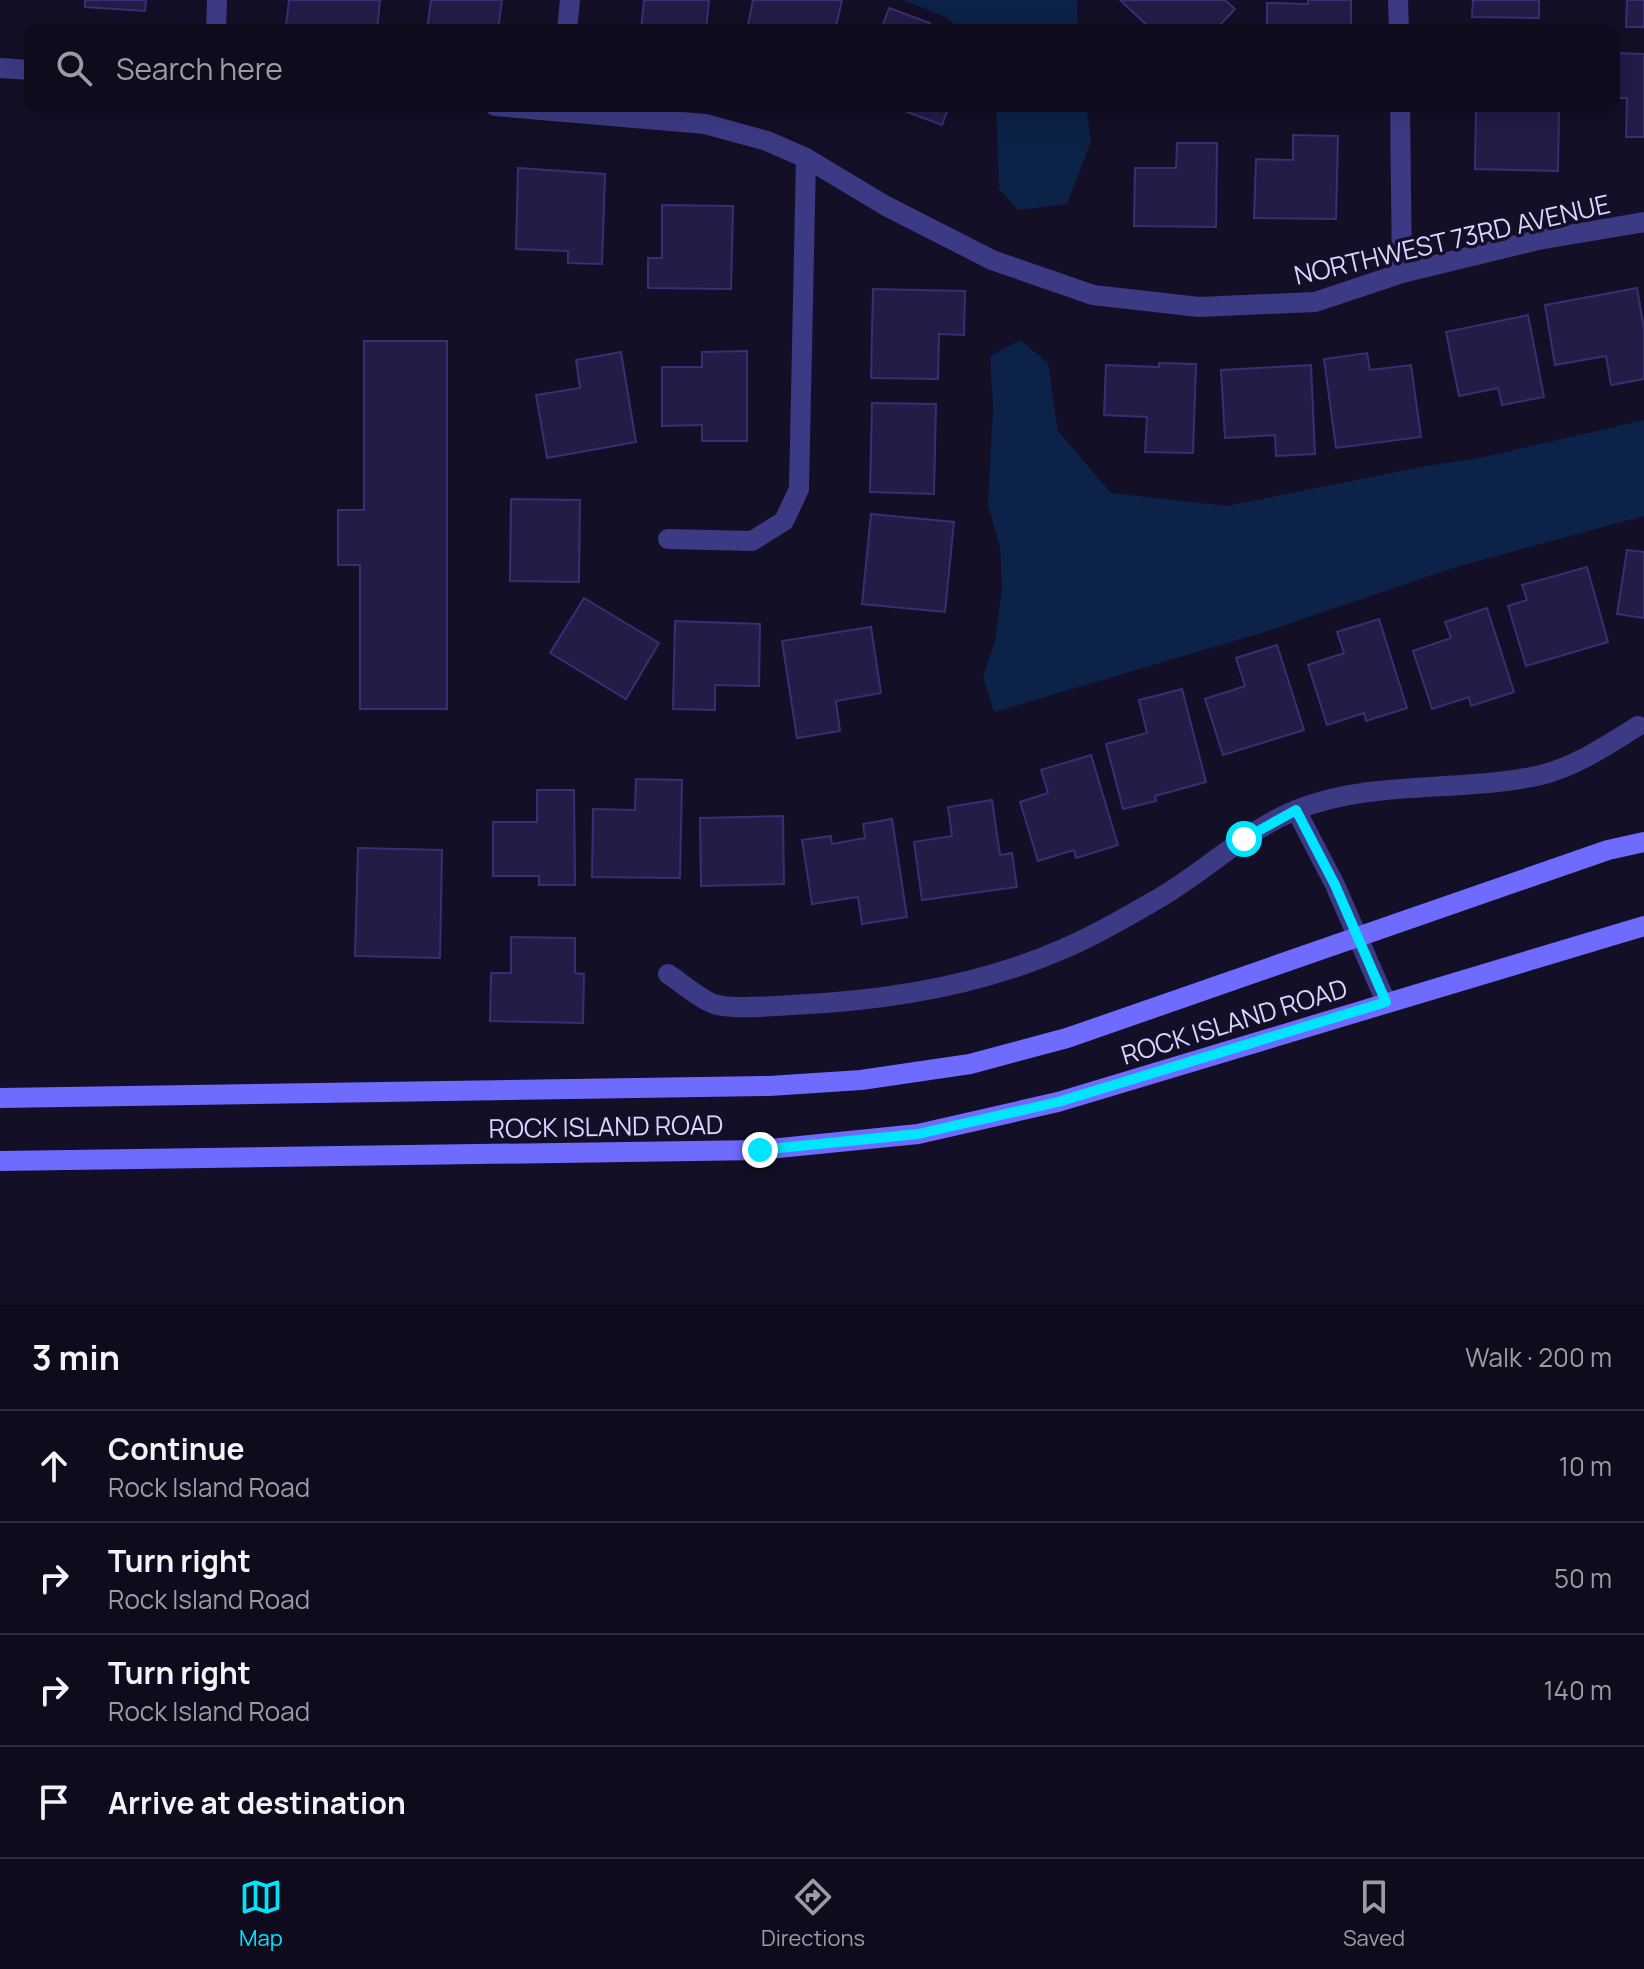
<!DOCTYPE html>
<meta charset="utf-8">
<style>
:root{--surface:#0e0b1c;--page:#171425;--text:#f1f3f6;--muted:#9b9ba3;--line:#2e2b3b;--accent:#00e5ff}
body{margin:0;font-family:Manrope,sans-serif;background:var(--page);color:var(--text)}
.stop{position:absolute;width:24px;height:24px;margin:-18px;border:6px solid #00e5ff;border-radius:50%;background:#fff}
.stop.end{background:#00e5ff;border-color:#fff;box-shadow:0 2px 8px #0008}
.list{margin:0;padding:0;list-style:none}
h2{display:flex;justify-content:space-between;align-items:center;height:104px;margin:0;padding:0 32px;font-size:34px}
h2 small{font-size:26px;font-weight:400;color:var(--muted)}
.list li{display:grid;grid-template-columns:52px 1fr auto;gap:24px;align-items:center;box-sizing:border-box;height:112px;padding:0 32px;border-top:2px solid var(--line)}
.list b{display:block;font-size:30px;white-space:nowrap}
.list p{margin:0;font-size:26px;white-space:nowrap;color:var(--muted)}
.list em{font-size:26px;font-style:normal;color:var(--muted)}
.icon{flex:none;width:44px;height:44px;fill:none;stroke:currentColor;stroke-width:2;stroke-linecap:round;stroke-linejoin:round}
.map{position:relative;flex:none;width:1644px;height:1305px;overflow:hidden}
.search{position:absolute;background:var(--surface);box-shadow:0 8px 32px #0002;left:24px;right:24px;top:24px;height:88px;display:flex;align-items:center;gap:20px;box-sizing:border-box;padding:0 28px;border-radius:16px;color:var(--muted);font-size:30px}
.sheet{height:552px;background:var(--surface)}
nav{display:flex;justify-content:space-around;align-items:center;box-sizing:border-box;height:112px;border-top:2px solid var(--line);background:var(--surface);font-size:22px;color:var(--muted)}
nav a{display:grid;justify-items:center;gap:4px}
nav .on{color:var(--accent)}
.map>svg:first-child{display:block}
.water{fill:#0c2248}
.building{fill:#241b47;stroke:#3b2d73;stroke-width:2}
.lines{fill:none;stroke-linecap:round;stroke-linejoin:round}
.street{stroke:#3d3a85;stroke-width:20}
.secondary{stroke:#6f6bff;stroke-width:20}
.route{stroke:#00e5ff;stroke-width:10}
.labels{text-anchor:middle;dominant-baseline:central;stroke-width:7;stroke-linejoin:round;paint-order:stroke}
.street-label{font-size:26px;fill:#d9d4ff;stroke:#130f26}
</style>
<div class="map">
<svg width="1644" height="1305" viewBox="0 0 1644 1305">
<rect width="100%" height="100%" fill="#130f26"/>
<g class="water">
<path d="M902,0h175l1,30h-116l-18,-14z"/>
<path d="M996,106h90l5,35 -24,63 -49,6 -19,-21z"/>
<path d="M1020,340l28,23 10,68 53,62 116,13 199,-40 53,-8 165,-38v96l-188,51 -195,66 -267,79 -11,-35 12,-36 7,-53 -2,-41 -12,-42 5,-98 -3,-51z"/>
</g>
<g class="building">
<path d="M85,0h61l-1,11 -60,-4z"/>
<path d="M289,0h91l-3,30h-54l-37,-4z"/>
<path d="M431,0h71l-4,30h-71z"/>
<path d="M644,0h65l-3,30h-65z"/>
<path d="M753,0h89l-7,30h-88z"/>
<path d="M1120,0h105l10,9 -20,21h-63z"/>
<path d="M1308,0h43v30h-84v-27l41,1z"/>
<path d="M1473,0h66v18l-67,-1z"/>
<path d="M1627,0h17v27h-18z"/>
<path d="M889,8l41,15 -2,7h-47z"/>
<path d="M1614,53l30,1v83h-18l1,-39h-13z"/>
<path d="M891,106h58l-7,19z"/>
<path d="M1476,106h83l-1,65 -83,-2z"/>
<path d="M1293,135l45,1 -2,83 -82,-1 2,-59 37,1z"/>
<path d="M1177,143h40l-1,84 -82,-1 1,-58h41z"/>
<path d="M518,168l87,6 -3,90 -34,-1v-12l-52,-2z"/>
<path d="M662,205l71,1 -2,83 -83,-1v-30h14z"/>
<path d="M1637,288l7,41v50l-33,6 -5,-29 -51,9 -10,-60z"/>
<path d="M873,289l92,2 -1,44 -25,-1 -1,45 -67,-1z"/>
<path d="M1528,315l16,82 -42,8 -4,-17 -39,8 -13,-64z"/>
<path d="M364,341h83v368h-87v-144h-22v-55h26z"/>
<path d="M747,351v90h-45v-16l-40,1v-59h40v-15z"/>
<path d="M621,352l15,90 -89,16 -11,-63 44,-7 -4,-28z"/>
<path d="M1367,353l3,17 41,-5 10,72 -85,11 -12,-89z"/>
<path d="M1159,363l37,1 -3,89 -48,-1 2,-35 -43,-2 2,-50 53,2z"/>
<path d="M1311,365l4,89 -39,2 -1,-21 -50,3 -4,-68z"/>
<path d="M872,403l64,1 -2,90 -64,-2z"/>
<path d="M511,499l69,1 -1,82 -69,-1z"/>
<path d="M871,514l83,8 -9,90 -83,-8z"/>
<path d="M1627,550l17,2v66l-27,-4z"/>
<path d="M1587,567l21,75 -82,24 -18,-60 19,-6 -5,-15z"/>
<path d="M584,598l75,45 -33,56 -76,-46z"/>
<path d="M1487,608l27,84 -43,14 -2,-9 -37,12 -19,-58 38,-13 -6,-16z"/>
<path d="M1379,619l28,89 -41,13 -2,-8 -37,12 -19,-60 36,-12 -7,-21z"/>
<path d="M675,621l85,3 -1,62 -44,-1v25l-42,-1z"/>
<path d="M871,627l10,66 -45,8 4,30 -43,7 -15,-97z"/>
<path d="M1277,645l27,85 -81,25 -18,-56 40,-13 -9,-28z"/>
<path d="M1182,689l24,93 -51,14 1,5 -33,8 -17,-65 41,-11 -8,-33z"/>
<path d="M1091,755l27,90 -42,13 -2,-8 -36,11 -18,-59 28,-9 -7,-23z"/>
<path d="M636,779l46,1 -2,98 -88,-1 1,-68 42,1z"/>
<path d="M537,790h37l1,95h-36v-9h-46v-54h44z"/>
<path d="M992,800l8,55 12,-2 5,34 -95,13 -8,-58 38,-6 -4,-29z"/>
<path d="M783,816l1,68 -83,2 -1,-68z"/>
<path d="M892,819l15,98 -45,7 -4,-27 -46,7 -10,-64 29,-4 1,8 33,-6 -2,-14z"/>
<path d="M358,848l84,2 -2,108 -85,-2z"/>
<path d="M511,937l64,1v35l9,1 -1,49 -93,-2 1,-48h20z"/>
</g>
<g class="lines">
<g class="street">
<path d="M1398,0l1,30"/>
<path d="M216,30l1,-30"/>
<path d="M567,30l3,-30"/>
<path d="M0,68l30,2"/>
<path d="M495,106l210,18 62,17 39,17 80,48 106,54 101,35 106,12 116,-5 87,-29 136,-33 106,-18"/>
<path d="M1400,106l2,167"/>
<path d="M668,539l84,2 32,-20 15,-32 7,-331"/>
<path d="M1296,810l39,75 51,117"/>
<path d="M668,974c14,9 30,24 46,30 18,6 58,2 78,1 91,-4 187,-19 271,-56 31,-13 62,-31 91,-48 49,-27 90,-70 142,-91 77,-31 165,-17 245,-35 36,-9 66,-30 97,-49"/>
</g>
<g class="secondary">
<path d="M0,1098l769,-12 92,-6 109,-16 97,-26 541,-188 36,-8"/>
<path d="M0,1161l760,-11 158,-16 140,-32 586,-176"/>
</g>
</g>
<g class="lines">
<path class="route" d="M760,1150l158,-16 140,-32 328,-100 -51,-117 -39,-75 -52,29"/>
</g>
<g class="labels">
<g class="street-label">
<text transform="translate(1452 239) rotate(-13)">NORTHWEST 73RD AVENUE</text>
<text transform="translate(1234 1021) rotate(-17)">ROCK ISLAND ROAD</text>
<text transform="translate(606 1126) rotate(-1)">ROCK ISLAND ROAD</text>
</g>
</g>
</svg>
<div class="stop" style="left:1244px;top:839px"></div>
<div class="stop end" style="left:760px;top:1150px"></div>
<div class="search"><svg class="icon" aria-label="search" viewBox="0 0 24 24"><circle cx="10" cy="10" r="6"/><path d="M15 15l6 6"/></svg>Search here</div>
</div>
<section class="sheet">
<h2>3 min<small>Walk · 200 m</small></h2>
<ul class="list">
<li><svg class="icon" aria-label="ahead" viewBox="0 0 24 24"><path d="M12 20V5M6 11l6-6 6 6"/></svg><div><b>Continue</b><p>Rock Island Road</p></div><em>10 m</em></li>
<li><svg class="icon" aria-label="right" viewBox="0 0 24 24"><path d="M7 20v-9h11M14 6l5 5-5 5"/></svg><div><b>Turn right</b><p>Rock Island Road</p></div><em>50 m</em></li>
<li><svg class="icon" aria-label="right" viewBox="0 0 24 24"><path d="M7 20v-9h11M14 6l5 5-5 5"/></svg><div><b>Turn right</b><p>Rock Island Road</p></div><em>140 m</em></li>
<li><svg class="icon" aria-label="arrive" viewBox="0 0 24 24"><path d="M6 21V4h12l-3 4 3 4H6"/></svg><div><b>Arrive at destination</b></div></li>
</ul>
</section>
<nav>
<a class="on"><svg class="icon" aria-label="map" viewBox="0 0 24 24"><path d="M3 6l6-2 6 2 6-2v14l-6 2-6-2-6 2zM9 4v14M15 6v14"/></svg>Map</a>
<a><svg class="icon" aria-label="directions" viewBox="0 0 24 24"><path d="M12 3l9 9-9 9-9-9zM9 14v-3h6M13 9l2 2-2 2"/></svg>Directions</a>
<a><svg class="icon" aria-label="saved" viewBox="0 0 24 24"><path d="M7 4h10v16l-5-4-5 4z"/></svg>Saved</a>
</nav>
